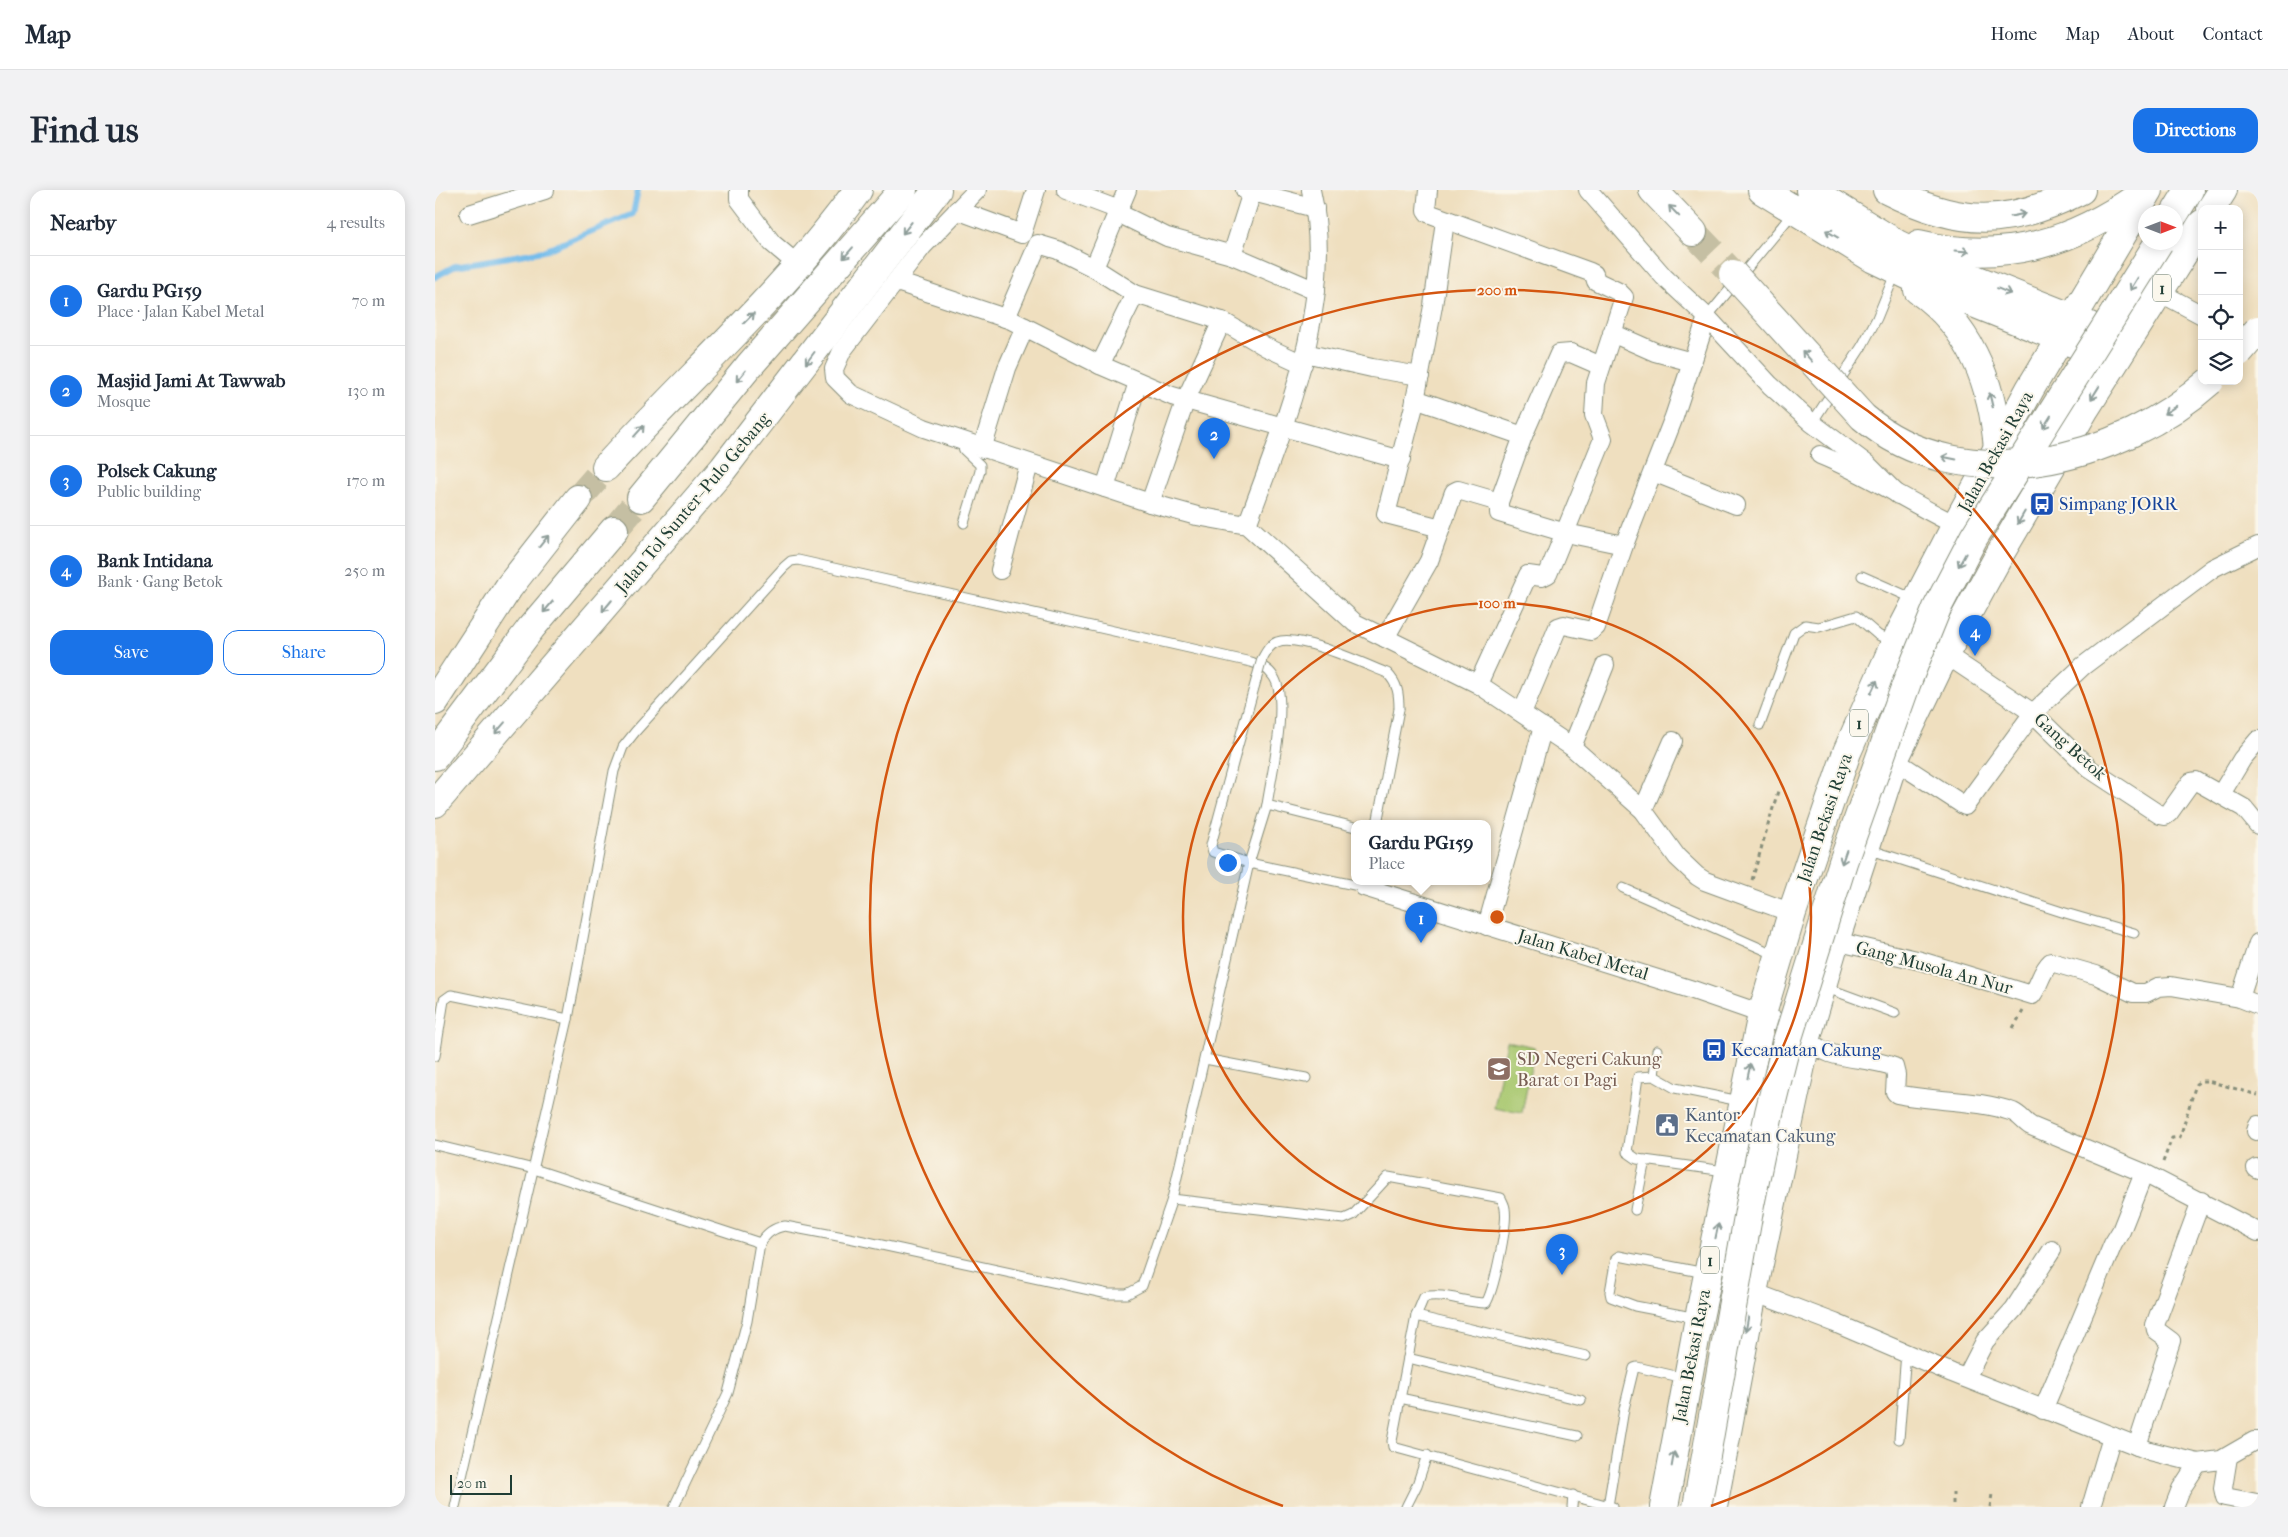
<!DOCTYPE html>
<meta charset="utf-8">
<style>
:root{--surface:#fff;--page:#f2f2f3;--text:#1f2937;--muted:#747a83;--line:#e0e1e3;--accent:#1a73e8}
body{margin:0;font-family:"IM FELL French Canon",serif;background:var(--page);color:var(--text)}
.controls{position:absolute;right:15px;top:15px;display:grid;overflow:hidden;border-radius:10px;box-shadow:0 2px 12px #0003}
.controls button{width:45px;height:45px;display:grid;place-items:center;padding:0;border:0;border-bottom:1px solid var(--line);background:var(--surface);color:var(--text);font:25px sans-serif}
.compass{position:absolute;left:1703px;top:15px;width:45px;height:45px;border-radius:50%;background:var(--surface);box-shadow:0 2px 12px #0003;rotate:90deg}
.scale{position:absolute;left:15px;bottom:12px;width:62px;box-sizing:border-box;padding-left:5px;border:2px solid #1f3d34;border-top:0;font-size:14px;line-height:18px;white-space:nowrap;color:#1f3d34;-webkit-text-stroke:4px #fbf7ec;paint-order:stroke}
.you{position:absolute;left:792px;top:672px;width:18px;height:18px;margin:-12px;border:4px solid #fff;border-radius:50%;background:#1a73e8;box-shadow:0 0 0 8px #1a73e833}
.badge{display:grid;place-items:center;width:32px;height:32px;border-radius:50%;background:var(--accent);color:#fff;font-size:16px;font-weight:700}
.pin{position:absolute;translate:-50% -41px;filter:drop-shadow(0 1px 2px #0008)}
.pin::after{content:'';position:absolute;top:26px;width:18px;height:15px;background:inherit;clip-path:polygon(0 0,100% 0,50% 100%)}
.popup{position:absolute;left:916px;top:630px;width:140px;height:65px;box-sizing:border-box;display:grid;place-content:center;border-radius:10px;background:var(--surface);filter:drop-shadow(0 1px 4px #0005);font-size:16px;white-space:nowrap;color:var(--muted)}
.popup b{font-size:19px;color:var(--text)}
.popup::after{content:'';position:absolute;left:50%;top:100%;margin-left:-10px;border:10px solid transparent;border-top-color:var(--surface)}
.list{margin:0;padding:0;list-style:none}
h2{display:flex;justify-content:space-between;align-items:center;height:65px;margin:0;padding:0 20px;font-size:21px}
h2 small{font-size:16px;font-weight:400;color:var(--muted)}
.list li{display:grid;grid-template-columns:32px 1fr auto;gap:15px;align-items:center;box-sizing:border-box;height:90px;padding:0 20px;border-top:1px solid var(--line)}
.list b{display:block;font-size:19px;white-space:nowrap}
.list p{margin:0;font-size:16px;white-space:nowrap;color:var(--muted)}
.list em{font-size:16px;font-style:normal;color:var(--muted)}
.actions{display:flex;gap:10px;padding:15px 20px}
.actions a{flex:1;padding:11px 0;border:1px solid var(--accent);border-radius:15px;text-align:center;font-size:18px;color:var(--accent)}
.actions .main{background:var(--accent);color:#fff}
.icon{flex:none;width:28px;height:28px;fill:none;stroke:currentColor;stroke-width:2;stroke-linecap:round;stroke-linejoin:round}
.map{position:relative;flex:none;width:1823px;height:1317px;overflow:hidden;border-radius:15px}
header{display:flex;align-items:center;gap:30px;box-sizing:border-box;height:70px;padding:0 25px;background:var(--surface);border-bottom:1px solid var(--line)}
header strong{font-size:24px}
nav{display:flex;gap:28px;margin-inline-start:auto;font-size:18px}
.intro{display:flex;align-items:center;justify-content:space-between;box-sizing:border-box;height:120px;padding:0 30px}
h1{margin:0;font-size:35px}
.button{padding:12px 22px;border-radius:15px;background:var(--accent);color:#fff;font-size:18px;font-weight:700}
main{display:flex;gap:30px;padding:0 30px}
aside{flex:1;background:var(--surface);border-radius:15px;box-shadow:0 2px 12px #0003}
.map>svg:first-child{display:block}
.garden{fill:#a9c870;stroke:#648252}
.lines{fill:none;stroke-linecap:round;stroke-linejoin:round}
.stream{stroke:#73bceb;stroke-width:6}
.motorway-tunnel{stroke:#c5bfa3;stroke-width:28;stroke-dasharray:28 14;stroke-linecap:butt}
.service-casing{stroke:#878e7a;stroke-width:11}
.minor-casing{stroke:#878e7a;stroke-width:20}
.trunk-casing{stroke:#878e7a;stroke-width:30}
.motorway-casing{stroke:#878e7a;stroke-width:30}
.path{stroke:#878e7a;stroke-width:3;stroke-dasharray:4 4;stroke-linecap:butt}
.service{stroke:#fff;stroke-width:9}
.minor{stroke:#fff;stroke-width:18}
.trunk{stroke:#fff;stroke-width:28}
.motorway{stroke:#fff;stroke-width:28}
.service-bridge-casing{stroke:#878e7a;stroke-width:11;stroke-linecap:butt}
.motorway-bridge-casing{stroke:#878e7a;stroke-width:30;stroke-linecap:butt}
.service-bridge{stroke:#fff;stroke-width:9}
.motorway-bridge{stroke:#fff;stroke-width:28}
.oneway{stroke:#8f9e9a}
.ring{fill:none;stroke:#d45610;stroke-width:2.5}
.labels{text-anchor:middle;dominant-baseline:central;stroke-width:4;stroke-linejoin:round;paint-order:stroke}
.shield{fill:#fbf7ec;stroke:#61756b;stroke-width:1}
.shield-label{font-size:16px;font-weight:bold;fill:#1f3d34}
.street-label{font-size:18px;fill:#1f3d34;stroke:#fbf7ec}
.transit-label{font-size:18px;fill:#164399;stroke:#fbf7ec;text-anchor:start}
.education-label{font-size:18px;fill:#785e54;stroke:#fbf7ec;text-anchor:start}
.service-label{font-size:18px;fill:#4e5e75;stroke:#fbf7ec;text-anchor:start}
.centre{fill:#d45610;stroke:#fbf7ec;stroke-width:2.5}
.ring-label{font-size:15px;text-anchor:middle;font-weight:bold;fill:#d45610;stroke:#fbf7ec;stroke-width:4;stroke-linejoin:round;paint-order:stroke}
</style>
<header>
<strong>Map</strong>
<nav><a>Home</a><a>Map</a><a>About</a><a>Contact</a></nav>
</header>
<div class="intro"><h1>Find us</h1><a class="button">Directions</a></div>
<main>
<aside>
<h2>Nearby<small>4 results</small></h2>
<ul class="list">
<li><span class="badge">1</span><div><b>Gardu PG159</b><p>Place · Jalan Kabel Metal</p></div><em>70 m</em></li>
<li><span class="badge">2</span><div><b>Masjid Jami At Tawwab</b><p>Mosque</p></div><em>130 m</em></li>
<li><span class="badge">3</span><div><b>Polsek Cakung</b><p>Public building</p></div><em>170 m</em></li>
<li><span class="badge">4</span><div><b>Bank Intidana</b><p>Bank · Gang Betok</p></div><em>250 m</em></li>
</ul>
<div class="actions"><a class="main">Save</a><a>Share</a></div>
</aside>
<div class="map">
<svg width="1823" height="1317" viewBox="0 0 1823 1317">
<rect width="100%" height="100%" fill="#fbf7ec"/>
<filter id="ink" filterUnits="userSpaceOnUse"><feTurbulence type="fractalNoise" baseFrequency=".02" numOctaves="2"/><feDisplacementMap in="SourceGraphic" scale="10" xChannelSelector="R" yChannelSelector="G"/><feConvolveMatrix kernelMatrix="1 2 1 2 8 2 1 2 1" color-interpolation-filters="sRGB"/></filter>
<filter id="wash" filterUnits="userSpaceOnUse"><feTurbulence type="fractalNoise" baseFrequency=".0096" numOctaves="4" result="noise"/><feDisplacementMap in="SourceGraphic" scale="20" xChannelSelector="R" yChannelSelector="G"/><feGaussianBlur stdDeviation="1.12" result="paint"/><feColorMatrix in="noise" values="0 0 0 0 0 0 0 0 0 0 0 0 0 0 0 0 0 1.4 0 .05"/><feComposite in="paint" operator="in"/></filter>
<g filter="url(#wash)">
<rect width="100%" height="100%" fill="#efdfbf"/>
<path class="garden" d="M1072,851l28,6 -13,66 -28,-5z"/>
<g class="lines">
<path class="stream" d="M0,87l20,-11 89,-15 89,-37 5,-24"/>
</g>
</g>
<g filter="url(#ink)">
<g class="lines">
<g class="motorway-tunnel">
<path d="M1258,42l40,42"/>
<path d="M143,309l28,-32"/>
<path d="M179,340l27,-32"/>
</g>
<defs>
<g id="service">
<path d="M1272,127l86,-104"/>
<path d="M1377,233l50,-77 15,-28 18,-44"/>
<path d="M526,252l3,8 16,15v6l-16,52"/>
<path d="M1427,386l52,23"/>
<path d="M1325,535l34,-92 11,-8 14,2 37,-11 22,19 15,7"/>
<path d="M800,566l-24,89 2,7 36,11 115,24 1,-3"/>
<path d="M942,634l22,-115"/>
<path d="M1433,659l194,63 72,21"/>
<path d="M1188,698l153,67"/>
<path d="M1389,797l71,26"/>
<path d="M0,866l9,-56 7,-5 117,24"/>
<path d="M770,869l101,19"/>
<path d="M1219,886l3,-26"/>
<path d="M0,955l99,24 226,74"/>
<path d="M1290,981l-88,-12 -10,-7 11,-75 16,-1 21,12 65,13"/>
<path d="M737,1009l172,20 9,-4 35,-38 113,21c1,3 4,7 4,11 3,15 -11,81 -19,94 -21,0 -42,-11 -62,-6l-8,19 -24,125 1,6 220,60"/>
<path d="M1200,1020l10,-50"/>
<path d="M981,1126l170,40"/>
<path d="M1262,1128l-62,-12 -24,-9 -1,-5 6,-34 3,-2 86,17"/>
<path d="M973,1168l173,42"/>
<path d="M965,1208l177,38"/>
<path d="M1464,1249l7,-86"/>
<path d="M1173,1316l16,-97 10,-41 3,-1 47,11"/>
<path d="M20,1317l113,-488 46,-248 9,-24 12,-15 149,-165 7,-6 7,-1 453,102c9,3 17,6 22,14 17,22 -2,101 -6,129"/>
<path d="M239,1317l54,-114 19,-72 13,-78c7,-10 13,-15 25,-17l69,13 254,55h19l15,-8 30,-87 77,-336 18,-58 88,22"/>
<path d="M971,1317l11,-22 10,-30"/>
<path d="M1137,1317l1,-12"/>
</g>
<g id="minor">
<path d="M304,0v9l33,44 26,22"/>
<path d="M542,0l-54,56 -81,105 -8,18 1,9 16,16 73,34 226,75 47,13 50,9 108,98 123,61 94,63 71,63 34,47 20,19 8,5 87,32"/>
<path d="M631,0l53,20 3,5 45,22 65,18 84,36"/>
<path d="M810,0l70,18"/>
<path d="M993,0l-2,20 2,3 162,59 4,2 2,7 23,11 5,5 -28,86 -2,32 9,24 -55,135 -6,3 -14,-2 -50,109"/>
<path d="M1153,0l76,87 43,40 63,68 42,38 56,42 30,30"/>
<path d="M522,20l65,24 14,-44"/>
<path d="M34,24l76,-24"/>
<path d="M797,65l20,-63"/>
<path d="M659,78l33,-78"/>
<path d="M462,92l114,38 89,45 72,31 229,64"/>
<path d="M1724,102l43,23"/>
<path d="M571,128l32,-74 20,6 36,18 41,26 87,27 44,26 37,17"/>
<path d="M1177,143l43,19 37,10"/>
<path d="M870,163l67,15 48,8"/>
<path d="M665,175l35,-71"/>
<path d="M980,209l108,37 -24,66v11l67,20 58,12"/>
<path d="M1088,246l36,-82 12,-1 30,13"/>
<path d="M547,259l25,-81 18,-41"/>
<path d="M1385,265c48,19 90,48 136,70"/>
<path d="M1218,282l83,33"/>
<path d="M670,298l33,-106"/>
<path d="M715,313l36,-104 36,-78"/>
<path d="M812,335c38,-104 90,-223 64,-335"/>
<path d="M1006,338l-55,-14 28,-108 19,-100 12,-85"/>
<path d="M565,380l29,-106"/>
<path d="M950,448l44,-77 25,-69 4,-2 41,12"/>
<path d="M1510,464l88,59 57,56 70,46 5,1 4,-3 22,-31 5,-1 48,27 14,17"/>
<path d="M1087,523l36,-86 6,-2 27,6 5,-4 28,-82 50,-128 33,-100"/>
<path d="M1137,557l33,-82"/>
<path d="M1459,570l71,46 68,-93 50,-47 130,-98 45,-22"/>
<path d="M1786,604l21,-35 16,-19"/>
<path d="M1208,620l30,-69"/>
<path d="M929,697l329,103 69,24 45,23c18,26 60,18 87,30l2,8 -1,17 2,2c36,8 81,5 116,18 7,3 11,10 18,14l113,47 114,59"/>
<path d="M1052,736l56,-199"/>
<path d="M1400,751l86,20 111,34c8,-11 9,-24 19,-33l45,13 37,18h13l12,-6 13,-1 69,12 18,7"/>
<path d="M1805,808l18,-55"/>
<path d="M1821,941l2,-6"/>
<path d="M1821,978l2,1"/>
<path d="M1318,1102l82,31 117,50 198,78 48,12 23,-3 33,-19h4"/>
<path d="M1531,1188l19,-37 29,-32 38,-59"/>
<path d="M1608,1220l70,-166 8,-13 23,-58"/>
<path d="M1702,1256l34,-105 -15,-11 -1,-5 46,-124"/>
<path d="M1793,1267l-5,31 2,9 32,6v4"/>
<path d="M1656,1317l21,-71"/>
<path d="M1739,1317l7,-18 17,-26"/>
</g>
<g id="trunk">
<path d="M1776,19l12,-19"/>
<path d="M1229,1317l35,-189 63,-304 30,-101 55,-161 48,-109 61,-118 74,-136 119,-199"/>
<path d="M1278,1317l40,-215 54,-255 28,-96 59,-181 51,-106 56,-102 84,-143 117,-185"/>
</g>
<g id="motorway">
<path d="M1218,0l40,42"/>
<path d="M1327,0l112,69 52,25 147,59 27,6 21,2"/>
<path d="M1375,0l87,54 48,23 128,51 27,13 18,17"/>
<path d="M1452,0c73,37 121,37 194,0"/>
<path d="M1740,23l14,-23"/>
<path d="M1484,54c86,21 158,-2 228,-54"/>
<path d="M1483,100c54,38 75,95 80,159"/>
<path d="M171,277c84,-92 179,-175 252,-277"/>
<path d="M206,308l108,-132 154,-176"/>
<path d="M0,511l74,-114 69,-88"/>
<path d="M0,566l96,-128 83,-98"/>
<path d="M0,613l288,-334 214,-279"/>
</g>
</defs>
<use href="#service" class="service-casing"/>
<use href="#minor" class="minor-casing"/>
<use href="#trunk" class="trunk-casing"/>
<use href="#motorway" class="motorway-casing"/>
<g class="path">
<path d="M1317,690l26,-89"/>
<path d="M1578,838l10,-17"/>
<path d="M1728,972l9,-24 8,-1 16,-53 5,-3h7l50,14"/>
<path d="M1518,1302v15"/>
<path d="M1555,1317l2,-13"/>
</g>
<use href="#service" class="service"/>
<use href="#minor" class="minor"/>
<use href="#trunk" class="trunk"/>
<use href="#motorway" class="motorway"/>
<defs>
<path id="service-bridge" d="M800,566l27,-97c4,-7 7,-14 15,-17 21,-9 87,22 110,31 11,11 12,21 12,36"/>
<g id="motorway-bridge">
<path d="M1298,84l130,143c99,85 258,44 347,-36"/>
<path d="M1804,162l19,-22"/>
<path d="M1262,1317l53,-302 19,-92 18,-72 56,-179 64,-180 30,-74 37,-71 185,-295"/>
</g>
</defs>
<use href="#service-bridge" class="service-bridge-casing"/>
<use href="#motorway-bridge" class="motorway-bridge-casing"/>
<use href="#service-bridge" class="service-bridge"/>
<use href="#motorway-bridge" class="motorway-bridge"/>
</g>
<defs><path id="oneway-shaft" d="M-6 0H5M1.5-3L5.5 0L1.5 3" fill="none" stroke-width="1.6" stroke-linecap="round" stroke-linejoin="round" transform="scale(1.25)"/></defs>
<g class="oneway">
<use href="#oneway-shaft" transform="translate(1239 21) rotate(-134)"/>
<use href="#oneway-shaft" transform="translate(1583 25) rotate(-12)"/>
<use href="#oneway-shaft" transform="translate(472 38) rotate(128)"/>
<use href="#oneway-shaft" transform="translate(1397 44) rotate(-149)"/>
<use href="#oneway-shaft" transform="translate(1527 61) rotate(4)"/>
<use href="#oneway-shaft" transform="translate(413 63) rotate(131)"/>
<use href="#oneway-shaft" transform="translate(1699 94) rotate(121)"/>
<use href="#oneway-shaft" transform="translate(1569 101) rotate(22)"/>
<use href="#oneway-shaft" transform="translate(314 128) rotate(-45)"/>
<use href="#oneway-shaft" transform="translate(1372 166) rotate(-132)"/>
<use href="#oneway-shaft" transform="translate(375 168) rotate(127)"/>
<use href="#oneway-shaft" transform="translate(306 186) rotate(129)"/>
<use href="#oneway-shaft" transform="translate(1660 203) rotate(122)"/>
<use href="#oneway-shaft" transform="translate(1556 210) rotate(-103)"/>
<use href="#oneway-shaft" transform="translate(1735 220) rotate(147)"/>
<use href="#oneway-shaft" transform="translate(1612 232) rotate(122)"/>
<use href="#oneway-shaft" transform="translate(204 241) rotate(-48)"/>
<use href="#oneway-shaft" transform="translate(1514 268) rotate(-169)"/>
<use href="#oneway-shaft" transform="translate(1586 328) rotate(120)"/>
<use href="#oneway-shaft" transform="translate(109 351) rotate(-51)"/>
<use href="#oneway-shaft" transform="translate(1527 370) rotate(119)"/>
<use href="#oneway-shaft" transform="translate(172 416) rotate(130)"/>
<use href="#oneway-shaft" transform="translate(113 417) rotate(130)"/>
<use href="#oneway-shaft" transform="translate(1439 497) rotate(-65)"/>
<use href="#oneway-shaft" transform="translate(65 538) rotate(131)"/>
<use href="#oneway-shaft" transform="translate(1409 667) rotate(109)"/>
<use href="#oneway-shaft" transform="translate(1314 881) rotate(-78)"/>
<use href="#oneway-shaft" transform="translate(1282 1041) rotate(-78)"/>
<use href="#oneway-shaft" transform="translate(1312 1134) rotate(100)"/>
<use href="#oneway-shaft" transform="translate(1238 1269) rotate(-80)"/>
</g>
</g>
<g class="ring">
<circle cx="1062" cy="727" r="314"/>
<path d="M848 1316A627 627 0 1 1 1276 1316"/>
</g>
<defs>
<symbol id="bus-square" viewBox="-11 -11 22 22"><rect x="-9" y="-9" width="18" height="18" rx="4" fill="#1a4fb4" stroke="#fbf7ec"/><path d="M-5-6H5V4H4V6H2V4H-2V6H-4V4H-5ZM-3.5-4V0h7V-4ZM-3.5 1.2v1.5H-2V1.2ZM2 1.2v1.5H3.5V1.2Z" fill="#fff"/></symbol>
<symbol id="school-square" viewBox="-11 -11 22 22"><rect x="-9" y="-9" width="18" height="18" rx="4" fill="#8d6e63" stroke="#fbf7ec"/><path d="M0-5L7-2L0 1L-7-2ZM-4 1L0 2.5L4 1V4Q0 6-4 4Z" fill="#fff"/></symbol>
<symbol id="civic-square" viewBox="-11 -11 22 22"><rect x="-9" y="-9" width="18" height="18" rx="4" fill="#5c6f8a" stroke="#fbf7ec"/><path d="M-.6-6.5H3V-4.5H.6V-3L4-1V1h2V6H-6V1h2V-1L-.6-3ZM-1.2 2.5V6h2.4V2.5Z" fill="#fff"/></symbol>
</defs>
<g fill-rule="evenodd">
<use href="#bus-square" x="1593" y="300" width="28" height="28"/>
<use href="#bus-square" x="1265" y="846" width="28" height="28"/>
<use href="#school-square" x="1050" y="865" width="28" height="28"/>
<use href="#civic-square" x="1218" y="921" width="28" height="28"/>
</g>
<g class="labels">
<g class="shield">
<rect x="1718" y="84.5" width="18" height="27" rx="4"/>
<rect x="1415" y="519.5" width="18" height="27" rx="4"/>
<rect x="1266" y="1056.5" width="18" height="27" rx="4"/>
</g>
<g class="shield-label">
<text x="1727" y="98">1</text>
<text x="1424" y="533">1</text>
<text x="1275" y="1070">1</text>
</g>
<g class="street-label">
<text transform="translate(1561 262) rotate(-61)">Jalan Bekasi Raya</text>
<text transform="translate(258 313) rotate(-50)">Jalan Tol Sunter–Pulo Gebang</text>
<text transform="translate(1635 557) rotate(42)">Gang Betok</text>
<text transform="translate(1390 628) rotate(-71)">Jalan Bekasi Raya</text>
<text transform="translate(1148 765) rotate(17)">Jalan Kabel Metal</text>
<text transform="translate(1499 778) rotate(15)">Gang Musola An Nur</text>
<text transform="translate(1257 1166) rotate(-79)">Jalan Bekasi Raya</text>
</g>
<g class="transit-label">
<text x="1624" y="314">Simpang JORR</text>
<text x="1296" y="860">Kecamatan Cakung</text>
</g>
<g class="education-label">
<text x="1082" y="869">SD Negeri Cakung<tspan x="1082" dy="21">Barat 01 Pagi</tspan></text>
</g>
<g class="service-label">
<text x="1250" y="925">Kantor<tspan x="1250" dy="21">Kecamatan Cakung</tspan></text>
</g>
</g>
<circle cx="1062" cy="727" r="8" class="centre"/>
<g class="ring-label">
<text x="1062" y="105">200 m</text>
<text x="1062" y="418">100 m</text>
</g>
</svg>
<div class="controls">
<button>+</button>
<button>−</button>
<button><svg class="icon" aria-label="locate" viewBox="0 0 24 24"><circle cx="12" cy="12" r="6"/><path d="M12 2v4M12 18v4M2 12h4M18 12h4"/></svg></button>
<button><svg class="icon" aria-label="layers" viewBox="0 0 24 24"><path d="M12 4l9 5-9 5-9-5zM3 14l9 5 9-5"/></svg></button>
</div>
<svg class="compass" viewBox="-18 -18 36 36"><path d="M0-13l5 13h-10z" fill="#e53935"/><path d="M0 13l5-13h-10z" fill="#747a83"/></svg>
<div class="scale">20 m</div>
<div class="you"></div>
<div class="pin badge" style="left:986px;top:753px">1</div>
<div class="popup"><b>Gardu PG159</b>Place</div>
<div class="pin badge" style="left:779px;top:269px">2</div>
<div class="pin badge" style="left:1127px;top:1085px">3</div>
<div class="pin badge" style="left:1540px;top:466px">4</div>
</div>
</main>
